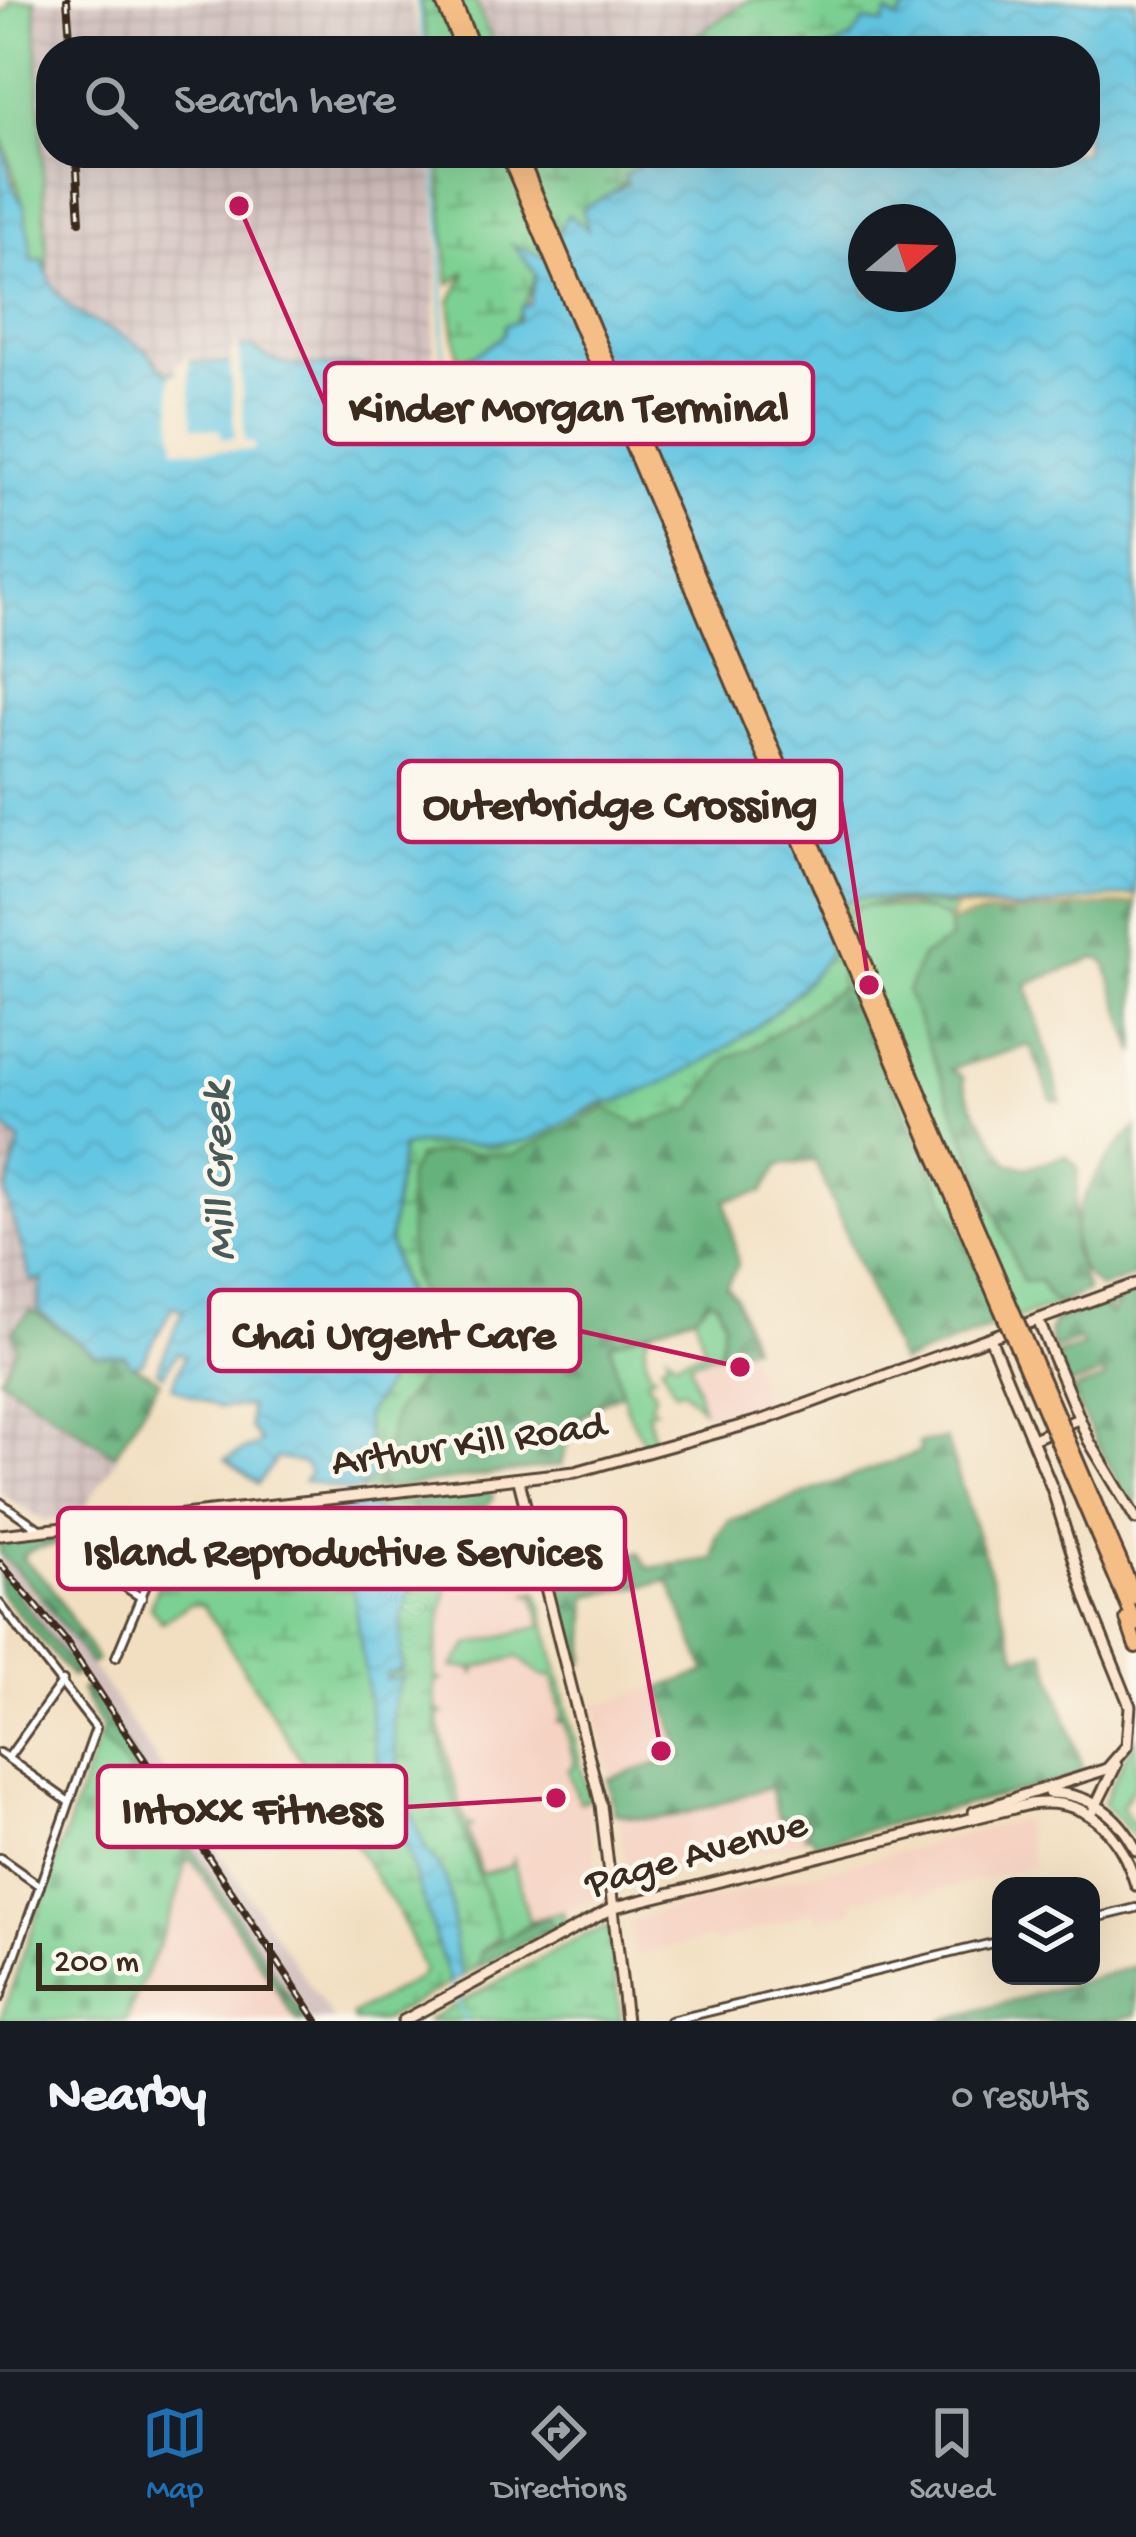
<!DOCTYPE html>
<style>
:root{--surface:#171b24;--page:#20242c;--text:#f1f3f6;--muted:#9ea1a6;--line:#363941;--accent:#1f6fb2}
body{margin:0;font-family:"Gochi Hand",sans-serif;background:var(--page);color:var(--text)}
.controls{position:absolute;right:36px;bottom:36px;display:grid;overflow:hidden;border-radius:24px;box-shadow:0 12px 48px #0002}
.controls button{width:108px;height:108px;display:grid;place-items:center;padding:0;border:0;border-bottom:3px solid var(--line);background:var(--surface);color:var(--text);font:60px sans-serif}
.compass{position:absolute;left:848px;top:204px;width:108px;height:108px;border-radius:50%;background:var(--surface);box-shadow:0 12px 48px #0002;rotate:71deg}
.scale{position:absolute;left:36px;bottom:30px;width:237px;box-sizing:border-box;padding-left:12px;border:6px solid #3b2a1e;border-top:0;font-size:33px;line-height:42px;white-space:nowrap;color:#3b2a1e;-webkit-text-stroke:9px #fbf7ec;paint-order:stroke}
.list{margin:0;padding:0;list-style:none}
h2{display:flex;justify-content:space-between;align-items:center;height:156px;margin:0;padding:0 48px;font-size:51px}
h2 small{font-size:39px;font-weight:400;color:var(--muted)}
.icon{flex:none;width:66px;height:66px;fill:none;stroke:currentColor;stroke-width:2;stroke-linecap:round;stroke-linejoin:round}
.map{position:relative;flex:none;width:1136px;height:2021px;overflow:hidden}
.search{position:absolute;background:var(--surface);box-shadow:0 12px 48px #0002;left:36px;right:36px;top:36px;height:132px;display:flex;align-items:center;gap:30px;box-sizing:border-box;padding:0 42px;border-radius:48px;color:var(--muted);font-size:45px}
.sheet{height:348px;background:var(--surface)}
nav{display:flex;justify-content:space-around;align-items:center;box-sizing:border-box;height:168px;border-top:3px solid var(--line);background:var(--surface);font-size:33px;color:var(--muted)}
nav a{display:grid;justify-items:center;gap:6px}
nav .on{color:var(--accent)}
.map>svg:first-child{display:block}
.built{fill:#f5d2c2}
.industrial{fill:url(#industrial-grid)}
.railway{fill:#d1bfbd}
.grass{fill:#7dd093;stroke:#5c7d58;stroke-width:3}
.forest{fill:url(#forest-firs);stroke:#506e4e;stroke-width:3}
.wetland{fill:url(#wetland-marsh);stroke:#5c7d58;stroke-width:3}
.sand{fill:url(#sand-dots);stroke:#94825e;stroke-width:3}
.cemetery{fill:url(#cemetery-stones);stroke:#5c7d58;stroke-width:3}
.water{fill:url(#water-waves);stroke:#507880;stroke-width:3;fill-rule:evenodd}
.pier{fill:#f2dfc1}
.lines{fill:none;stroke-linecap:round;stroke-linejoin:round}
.stream{stroke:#64c6e2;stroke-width:3}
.street-casing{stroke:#564536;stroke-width:12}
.secondary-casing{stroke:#564536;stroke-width:15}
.highway-casing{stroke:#564536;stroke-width:18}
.street{stroke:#fff;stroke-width:6}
.secondary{stroke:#fbe5cf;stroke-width:9}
.highway{stroke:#f6be87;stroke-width:12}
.rail-casing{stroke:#3b2a1e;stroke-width:8}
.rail{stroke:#fbf7ec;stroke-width:3;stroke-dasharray:9;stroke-linecap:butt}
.highway-bridge-casing{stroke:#564536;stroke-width:18;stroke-linecap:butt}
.highway-bridge{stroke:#f6be87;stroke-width:12}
.labels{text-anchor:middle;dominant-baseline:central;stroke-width:9;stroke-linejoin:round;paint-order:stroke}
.street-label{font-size:42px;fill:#3b2a1e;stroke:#fbf7ec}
.water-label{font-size:45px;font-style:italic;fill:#475959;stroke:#fbf7ec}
.leader{fill:none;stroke:#c2185b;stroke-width:4.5}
.callout-dot{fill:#c2185b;stroke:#fbf7ec;stroke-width:4.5}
.callout{fill:#fbf7ec;stroke:#c2185b;stroke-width:4.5}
.callout-label{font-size:45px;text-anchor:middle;font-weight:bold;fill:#3b2a1e}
</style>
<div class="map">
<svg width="1136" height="2021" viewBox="0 0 1136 2021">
<defs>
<pattern id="industrial-grid" width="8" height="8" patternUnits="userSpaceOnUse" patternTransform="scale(3)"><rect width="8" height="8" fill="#d1bfbd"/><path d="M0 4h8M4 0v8" fill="none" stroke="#b4a4a2"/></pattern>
<pattern id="forest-firs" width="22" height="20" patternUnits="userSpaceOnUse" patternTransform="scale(3)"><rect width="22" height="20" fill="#66b27d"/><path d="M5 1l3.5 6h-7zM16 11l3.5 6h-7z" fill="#559166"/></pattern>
<pattern id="wetland-marsh" width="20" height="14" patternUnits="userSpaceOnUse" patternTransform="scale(3)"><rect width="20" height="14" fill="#7dd093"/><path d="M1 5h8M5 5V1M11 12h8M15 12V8" fill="none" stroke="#68a977"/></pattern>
<pattern id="sand-dots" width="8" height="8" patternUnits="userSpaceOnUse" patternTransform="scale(3)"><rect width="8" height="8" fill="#eeda9e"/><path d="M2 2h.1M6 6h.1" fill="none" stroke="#cdbb88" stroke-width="1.8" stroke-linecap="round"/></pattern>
<pattern id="cemetery-stones" width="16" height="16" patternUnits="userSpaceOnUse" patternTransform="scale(3)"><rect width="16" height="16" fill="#7dd093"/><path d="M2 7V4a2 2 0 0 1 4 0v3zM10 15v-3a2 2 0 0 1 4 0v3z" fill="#68a977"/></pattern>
<pattern id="water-waves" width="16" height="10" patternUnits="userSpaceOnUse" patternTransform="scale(3)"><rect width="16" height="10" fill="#64c6e2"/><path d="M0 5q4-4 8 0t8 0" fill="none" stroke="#58aac1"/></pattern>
</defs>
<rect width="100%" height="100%" fill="#fbf7ec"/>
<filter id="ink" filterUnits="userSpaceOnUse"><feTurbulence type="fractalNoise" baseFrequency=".00833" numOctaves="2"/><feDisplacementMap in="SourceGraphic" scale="24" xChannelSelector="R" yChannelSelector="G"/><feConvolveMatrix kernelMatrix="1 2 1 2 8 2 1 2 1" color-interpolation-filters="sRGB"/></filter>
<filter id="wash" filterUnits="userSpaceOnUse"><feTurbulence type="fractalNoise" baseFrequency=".004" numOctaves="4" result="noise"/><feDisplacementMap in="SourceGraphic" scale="48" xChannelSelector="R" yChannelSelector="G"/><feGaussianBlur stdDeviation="2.7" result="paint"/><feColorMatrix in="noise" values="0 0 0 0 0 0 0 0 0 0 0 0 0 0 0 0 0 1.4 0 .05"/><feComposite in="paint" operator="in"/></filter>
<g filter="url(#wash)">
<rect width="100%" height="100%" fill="#f2dfc1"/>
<g class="built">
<path d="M746,1346l20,59 -58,16 -18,-60z"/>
<path d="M521,1533l62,236 17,127 -67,28 -54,-47 -36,-112 -12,-90 8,-59 20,-63z"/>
<path d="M659,1686l24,70 -71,20 -17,-71z"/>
<path d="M770,1787l8,29 31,7 4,14 -186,47 -8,-69h51z"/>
<path d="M1022,1820l12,46 -118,30 -3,-10 -62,15 1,10 -35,9 -3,-9 -99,32 -7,-5 -74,18 -3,-36z"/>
<path d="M185,1859l8,2 104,160h-171z"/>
</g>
<g class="industrial">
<path d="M35,0h374l14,51h-372v102h380l7,82 -6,135 -12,8v8l-19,6 -9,-4 -2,-12 -27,-10 -70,-1 -30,-8 -72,5 -21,12 -13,-6 -13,-19 -64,-29 -32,-41z"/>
<path d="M475,0h274l-76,51h-177z"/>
<path d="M0,1123l20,18 -14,54 26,86 10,-4 -4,34 -7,-1 -19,21 5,16 -17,25z"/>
<path d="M0,1378l118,79 -41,61 -35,2 -42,-28z"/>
</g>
<path class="railway" d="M0,1554l71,81 263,386h-29l-237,-361 -68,-88z"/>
<g class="grass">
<path d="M9,0h26l13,279 -6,-20 -9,2 -9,-55 -24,-76v-118l10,-4z"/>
<path d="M859,904l81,8 9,10 1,18 -28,16 -15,36 123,288 10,1 8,15 17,6 -62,21 -154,-332 -9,-3 -1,-42 9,-35z"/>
<path d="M709,1300h7l8,20 -5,33 -29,9 12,46 -20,-19 -7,3 -14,-28 7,-4 -1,-7 9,8 28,-11 -9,-36z"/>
<path d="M662,1323c-21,10 -19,29 -13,48l6,3 -9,6 9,12 -5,13 5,4 -7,3 6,31 -9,2 -19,-38 -16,-63z"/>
<path d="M410,1501l17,47 24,25 -12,42 -5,65h7l-6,4 1,24 7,6 -6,2 28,106 7,4 -5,3 14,45 30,-8 2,-7 16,62 34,-9 2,9 -11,6 -8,-10 -19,7 -49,34 -1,10 -14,8z"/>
<path d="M538,1591l51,208 -9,3 -12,-32 7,-5 -11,-43 -7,-1 6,-2 -11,-44 -9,2 -25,-20 -43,11v7l-3,-6 -20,-2 17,-22 73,-19 -8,-32h-7z"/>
<path d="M1136,1736v46l-15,25 15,20v12l-33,-36z"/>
</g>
<g class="forest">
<path d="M1136,903v151l-31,-92 -9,-4 -69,26 34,118 -9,-2 -22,-55 -80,24 13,8c-1,20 34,65 45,86l18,5 40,-13 12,13 -5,82 14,41 -27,12 -9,-3 -11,-19 -17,1 -116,-290 15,-36 28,-16 -1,-18 35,-8z"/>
<path d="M840,988l8,3 155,332 -103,40 -85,-202 -36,4 -16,27 -37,8 12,65 -12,21 9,10 17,50 -33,7 5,-33 -8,-19 -7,-1 -14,14 -85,30 12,49c-42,17 -51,30 -61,72l-185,25 19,-79 33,-41 7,-35 -24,-62 -4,-94 10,-22 35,-6 60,4 94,-47 86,1 36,-52 23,-8z"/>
<path d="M1136,1128v148l-36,12c-59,-44 -2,-125 36,-160z"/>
<path d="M1136,1289v228l-66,-126 35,-12v-6l-37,13 -13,-31 29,-9 -4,-5 -27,8 -4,-16 6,-13 61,-22 -9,14 4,4 10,-21z"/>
<path d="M31,1310l65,45h29l6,9 29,16 -45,75 -115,-77 17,-31 -5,-16z"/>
<path d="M946,1439l72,219 26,-7 41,124 -270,68 -3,-8 -7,1 4,-12 -21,1 -5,-9 -5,1 -8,-30c-43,11 -107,45 -156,25l-6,-33 75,-23 -23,-68 46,-16 -37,-91 -81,15 -3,64 -8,11 -32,-123 17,-8c21,26 47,23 77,12l9,16 66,-9 2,-22 13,-16 191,-69 -1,-9z"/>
<path d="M490,1491l3,6 -28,40 -14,36 -24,-25 -17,-47z"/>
<path d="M79,1534c-15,18 -44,6 -57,24l27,25 48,77 -6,4 -54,-73 -37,-37v-10z"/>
<path d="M0,1572l77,101 -5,4 -72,-85z"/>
<path d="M86,1687l219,334h-8l-104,-160 -8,-1 -8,26 -114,-45 39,-112 -21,-39z"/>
<path d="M546,1917l8,10 -77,41 4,-17z"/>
<path d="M1136,1966v49l-22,6h-173z"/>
</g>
<g class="wetland">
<path d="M420,0h55l21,51h-67z"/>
<path d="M749,0h181l-32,20 -76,31h-13v-8l-44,8h-92z"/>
<path d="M439,153h258l-15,6 -24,-5 -42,36 -27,40 -21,-15 -23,43 -31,-13 22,29c-15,48 -29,67 -77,91l-9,-63 16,-31 -17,13z"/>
<path d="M861,897l94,10 -6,15c-18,-20 -78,-24 -101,-11l-9,35 1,42 -89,61 -23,8 -36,52 -54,16 -32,-17 -94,47 -60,-4 -35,6 -10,22 4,94 24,62 -7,35 -33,41 -19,79 -18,1 9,-55 -2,-19 25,-39 -1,-25 26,-24 -26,-88 13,-94 29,-6 72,2 37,-10 171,-75 89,-68 42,-88z"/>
<path d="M410,1501l17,47 24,25c-40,144 3,229 49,364l-19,14 -4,17 -16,9 -64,-200 -12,-97 3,-56 -28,-117z"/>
<path d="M346,1508l30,246 74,229 -69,38h-27l-2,-6 65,-36 7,-8 -22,-52 -199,-314 -13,-1 -28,18 -12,-15 10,-27 29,-17 2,-7 -7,-6 3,-17 29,-11z"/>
<path d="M609,1927l12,94h-196l158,-85z"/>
</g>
<path class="sand" d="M1136,894v9l-152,11 -35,8 6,-15 66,2z"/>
<path class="cemetery" d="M99,1738c21,25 87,91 86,123 -1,35 -45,123 -59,160h-126z"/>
<g class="water">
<path d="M930,0h206v894l-115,15 -160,-12 -18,5 -16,31 3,20c-49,67 -129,117 -208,147 -9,4 -16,0 -26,5 -21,11 -43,27 -65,34 -40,14 -87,-1 -129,8l-13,94 21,79 15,15 -19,27 -16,-7v23l-25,39 8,59 -15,15c-18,1 -35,-8 -54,-10l6,-8 -5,-9 -28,-6 -19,26 -33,-25 36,-17 -11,-14 -1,-22 -29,2 -48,-21 13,-31 -7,-4 -14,22 -7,-4 26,-59 -10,-5 -31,57 -11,2 -6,-10h-29l-58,-44 4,-32 -11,2 -25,-86 14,-54 -20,-18v-993c6,22 9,58 24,75l9,56 9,-3c19,65 54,58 101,90 12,9 13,19 26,25l22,-11 39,1 11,-15 12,-1c29,29 77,15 110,19 9,2 19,8 28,10l1,12 9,4 18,-6 1,-8c29,-18 58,-18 84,-44l1,-9 14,-4 2,-14 9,-3 6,-30 -23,-29 32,12 23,-43 20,15 -6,-20 46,-25 -4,-8 34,-22 24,5 15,-6h388v-102h-263l29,-11 13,-19 19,3 4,-11 11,7 6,-10zM866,222h72v72h-72z"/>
<path d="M367,1506l19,10 24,75 -9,28v52l-15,3 -1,5 18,-1c-26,32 5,129 20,165 6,15 19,23 24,40 9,31 3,62 16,93l-13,7 -74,-229 -34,-246z"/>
</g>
<path class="pier" d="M235,345h4l6,97 9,1v8l-79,-2 -5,-75 6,1 -1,-11 13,-7 5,70 28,3 1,9 13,-1 -5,-85z"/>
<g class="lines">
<g class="stream">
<path d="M417,0l8,51"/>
<path d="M434,153l8,83 1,131"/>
<path d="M452,1983l12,38"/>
</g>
</g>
</g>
<g filter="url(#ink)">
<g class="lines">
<defs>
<g id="street">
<path d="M0,1502l41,28"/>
<path d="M71,1552l71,46"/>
<path d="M0,1604l96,124 -96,270"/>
<path d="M116,1657l59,-142"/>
<path d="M0,1753l69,49"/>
<path d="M8,1758l55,-77"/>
<path d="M0,1858l40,28"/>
<path d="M1091,1919l45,-11"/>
<path d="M670,2021l331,-80"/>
</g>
<g id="secondary">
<path d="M1038,1320l51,121 47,78"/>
<path d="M990,1338l62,150 35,112 43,106 -3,40 -20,23 -89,28"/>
<path d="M1033,1439l45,-20"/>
<path d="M519,1481l82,324 25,216"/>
<path d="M0,1535l575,-63 191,-53 370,-135"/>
<path d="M1049,1793c40,0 70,22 87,57"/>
<path d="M1094,1809l22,-44"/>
<path d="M974,1812l46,-15"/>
<path d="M403,2021l212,-114 415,-103c59,-8 90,29 106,81"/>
</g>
<g id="highway">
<path d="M442,0l22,51"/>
<path d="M453,0l21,51"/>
<path d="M507,153l303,710"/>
<path d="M518,153l302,707"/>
<path d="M1102,1520l34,78"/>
<path d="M1093,1524l43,101"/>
<path d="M1127,1619l9,27"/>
</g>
</defs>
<use href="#street" class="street-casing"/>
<use href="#secondary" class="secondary-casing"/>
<use href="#highway" class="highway-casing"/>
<use href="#street" class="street"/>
<use href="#secondary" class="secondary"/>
<use href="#highway" class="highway"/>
<defs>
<g id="rail">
<path d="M67,0l4,51"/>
<path d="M76,153l4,68"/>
<path d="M0,1563l64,76 253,382"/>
</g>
</defs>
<use href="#rail" class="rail-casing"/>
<use href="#rail" class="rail"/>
<defs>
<g id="highway-bridge">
<path d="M820,860l282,660"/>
<path d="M810,863l283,661"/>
</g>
</defs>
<use href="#highway-bridge" class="highway-bridge-casing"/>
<use href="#highway-bridge" class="highway-bridge"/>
</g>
</g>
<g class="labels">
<g class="street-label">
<text transform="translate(469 1447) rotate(-8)">Arthur Kill Road</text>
<text transform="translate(697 1857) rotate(-16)">Page Avenue</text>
</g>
<g class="water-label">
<text transform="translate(222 1172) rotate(-92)">Mill Creek</text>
</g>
</g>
<path class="leader" d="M239 206L325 404M869 985L841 801M740 1367L580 1331M661 1751L625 1548M556 1798L406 1807"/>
<g class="callout-dot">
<circle cx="239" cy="206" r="12"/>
<circle cx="869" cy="985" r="12"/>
<circle cx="740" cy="1367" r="12"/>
<circle cx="661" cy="1751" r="12"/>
<circle cx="556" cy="1798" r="12"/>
</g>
<g class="callout">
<rect x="325" y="363" width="488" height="81" rx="12"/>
<rect x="399" y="761" width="442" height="81" rx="12"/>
<rect x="209" y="1290" width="371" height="81" rx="12"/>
<rect x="58" y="1508" width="567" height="81" rx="12"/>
<rect x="98" y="1766" width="308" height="81" rx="12"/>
</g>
<g class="callout-label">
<text x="569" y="420">Kinder Morgan Terminal</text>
<text x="620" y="817">Outerbridge Crossing</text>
<text x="394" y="1347">Chai Urgent Care</text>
<text x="342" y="1564">Island Reproductive Services</text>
<text x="252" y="1822">Intoxx Fitness</text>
</g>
</svg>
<div class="controls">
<button><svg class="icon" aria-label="layers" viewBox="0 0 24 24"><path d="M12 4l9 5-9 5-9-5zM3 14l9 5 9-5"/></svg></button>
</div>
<svg class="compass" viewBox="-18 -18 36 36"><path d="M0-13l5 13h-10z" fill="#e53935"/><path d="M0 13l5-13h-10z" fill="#9ea1a6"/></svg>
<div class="scale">200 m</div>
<div class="search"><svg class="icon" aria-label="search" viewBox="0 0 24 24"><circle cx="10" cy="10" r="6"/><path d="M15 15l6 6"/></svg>Search here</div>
</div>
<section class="sheet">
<h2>Nearby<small>0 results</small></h2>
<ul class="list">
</ul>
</section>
<nav>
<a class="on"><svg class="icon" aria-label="map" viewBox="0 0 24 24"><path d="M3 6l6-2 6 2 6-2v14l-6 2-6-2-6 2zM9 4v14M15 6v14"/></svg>Map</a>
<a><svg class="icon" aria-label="directions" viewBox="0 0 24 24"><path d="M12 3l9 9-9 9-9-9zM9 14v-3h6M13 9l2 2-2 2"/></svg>Directions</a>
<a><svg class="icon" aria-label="saved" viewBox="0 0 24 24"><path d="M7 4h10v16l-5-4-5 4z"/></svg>Saved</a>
</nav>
